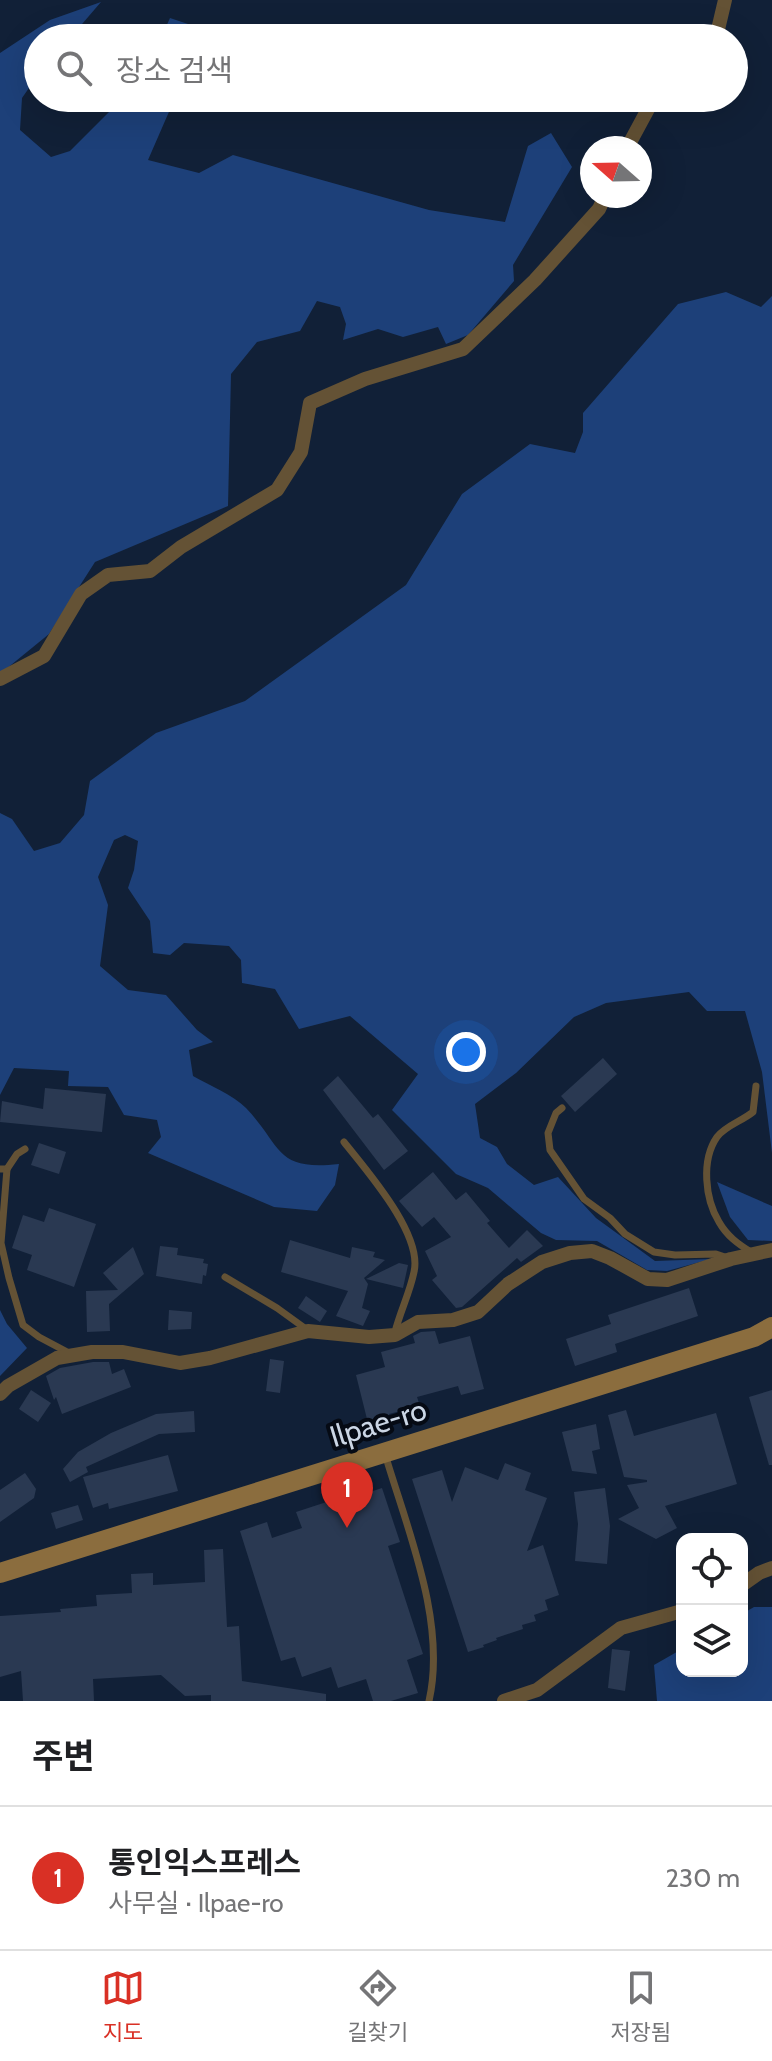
<!DOCTYPE html>
<html lang="ko">
<meta charset="utf-8">
<style>
:root{--surface:#fff;--page:#f2f2f2;--text:#202124;--muted:#757577;--line:#e0e0e0;--accent:#d93025}
body{margin:0;font-family:Cabin,"Noto Sans KR",sans-serif;background:var(--page);color:var(--text)}
.controls{position:absolute;right:24px;bottom:24px;display:grid;overflow:hidden;border-radius:16px;box-shadow:0 8px 32px #0002}
.controls button{width:72px;height:72px;display:grid;place-items:center;padding:0;border:0;border-bottom:2px solid var(--line);background:var(--surface);color:var(--text);font:40px sans-serif}
.compass{position:absolute;left:580px;top:136px;width:72px;height:72px;border-radius:50%;background:var(--surface);box-shadow:0 8px 32px #0002;rotate:290deg}
.you{position:absolute;left:466px;top:1052px;width:28px;height:28px;margin:-20px;border:6px solid #fff;border-radius:50%;background:#1a73e8;box-shadow:0 0 0 12px #1a73e833}
.badge{display:grid;place-items:center;width:52px;height:52px;border-radius:50%;background:var(--accent);color:#fff;font-size:26px;font-weight:700}
.pin{position:absolute;translate:-50% -66px;filter:drop-shadow(0 2px 4px #0008)}
.pin::after{content:'';position:absolute;top:42px;width:28px;height:24px;background:inherit;clip-path:polygon(0 0,100% 0,50% 100%)}
.list{margin:0;padding:0;list-style:none}
h2{display:flex;justify-content:space-between;align-items:center;height:104px;margin:0;padding:0 32px;font-size:34px}
h2 small{font-size:26px;font-weight:400;color:var(--muted)}
.list li{display:grid;grid-template-columns:52px 1fr auto;gap:24px;align-items:center;box-sizing:border-box;height:144px;padding:0 32px;border-top:2px solid var(--line)}
.list b{display:block;font-size:30px;white-space:nowrap}
.list p{margin:0;font-size:26px;white-space:nowrap;color:var(--muted)}
.list em{font-size:26px;font-style:normal;color:var(--muted)}
.icon{flex:none;width:44px;height:44px;fill:none;stroke:currentColor;stroke-width:2;stroke-linecap:round;stroke-linejoin:round}
.map{position:relative;flex:none;width:772px;height:1701px;overflow:hidden}
.search{position:absolute;background:var(--surface);box-shadow:0 8px 32px #0002;left:24px;right:24px;top:24px;height:88px;display:flex;align-items:center;gap:20px;box-sizing:border-box;padding:0 28px;border-radius:44px;color:var(--muted);font-size:30px}
.sheet{height:248px;background:var(--surface)}
nav{display:flex;justify-content:space-around;align-items:center;box-sizing:border-box;height:112px;border-top:2px solid var(--line);background:var(--surface);font-size:22px;color:var(--muted)}
nav a{display:grid;justify-items:center;gap:4px}
nav .on{color:var(--accent)}
.map>svg:first-child{display:block}
.green{fill:#1d4079}
.building{fill:#2a3952}
.lines{fill:none;stroke-linecap:round;stroke-linejoin:round}
.lane{stroke:#645235;stroke-width:7}
.street{stroke:#645235;stroke-width:14}
.secondary{stroke:#8b6d3e;stroke-width:20}
.labels{text-anchor:middle;dominant-baseline:central;stroke-width:8;stroke-linejoin:round;paint-order:stroke}
.street-label{font-size:30px;fill:#cbd6e5;stroke:#050a14}
</style>
<div class="map">
<svg width="772" height="1701" viewBox="0 0 772 1701">
<rect width="100%" height="100%" fill="#112037"/>
<g class="green">
<path d="M101,2l-31,36h-32v37l-16,23 -2,32 31,27 19,-6 53,-53h52l-27,62 51,13 34,-18 196,55 76,12 23,-76 23,-13 21,34 -59,98 1,16 -46,54 -22,9 -8,-17 -35,10 -25,-8 -35,11 3,-16 -6,-17 -23,-6 -17,30 -43,11 -26,32 -3,132 -133,56 -46,72 -49,40v-621l50,-33z"/>
<path d="M170,18l21,7v13h-30z"/>
<path d="M726,292l35,15 11,-11v857l-10,-81 -17,-61h-38l-18,-19 -83,11 -32,14 -58,56 -41,31 5,34 17,9 10,17 27,21 24,-8 38,41 59,43 56,-2 -44,12 -20,-1 -50,-29 -41,-1 -15,-7 -53,-45 -32,-14 -64,-64 26,-36 -68,-58 -51,13 -24,-40 -33,-6 -1,-23 -12,-14 -45,-3 -14,12 -17,-2 -3,-32 -22,-33 6,-18 4,-29 -13,-6 -11,5 -16,37 10,28 -8,61 28,24 38,5 31,35 16,12 -24,8 4,26c16,9 40,19 53,32 37,39 28,63 93,56l-4,21 -18,26 -43,-4 -126,-54 13,-16 -4,-17 -33,-5 -16,-28 -40,-1 1,-15 -55,-3 -14,27v-282l12,6 22,32 26,-8 24,-28 6,-34 66,-48 89,-32 161,-116 56,-91 68,-50 45,9 8,-21v-19l95,-109z"/>
<path d="M717,1182l55,24v35l-24,-1 -18,-23z"/>
<path d="M0,1310l7,14 20,24 -27,28z"/>
<path d="M754,1607h18v94h-115l-3,-36 28,-16v22h60v-57z"/>
</g>
<g class="building">
<path d="M603,1058l14,16 -42,38 -14,-16z"/>
<path d="M338,1076l35,42 5,-4 30,37 -24,19 -61,-80z"/>
<path d="M45,1088l61,6 -4,38 -102,-10 2,-21 41,8z"/>
<path d="M39,1143l27,9 -7,22 -28,-9z"/>
<path d="M433,1172l23,28 10,-8 24,29 -3,2 22,25 18,-18 16,16 -22,16 -4,-4 -55,49 -6,1 -24,-28 5,-4 -12,-25 26,-14 -17,-20 -12,10 -23,-26z"/>
<path d="M49,1208l47,16 -22,63 -47,-17 5,-15 -20,-7 11,-33 21,7z"/>
<path d="M290,1240l60,18 2,-11 23,5 -2,5 12,3 -21,18 4,6 -6,24 8,3 -7,15 -27,-10 12,-25 -67,-19z"/>
<path d="M160,1246l18,2 -1,7 27,4 -1,4 5,1 -2,12 -3,-1 -1,9 -46,-8z"/>
<path d="M133,1247l11,27 -35,30 1,27 -23,1 -1,-41 32,-1 -15,-17z"/>
<path d="M399,1263l9,2 -5,23 -37,-9z"/>
<path d="M689,1288l9,28 -83,28 2,8 -42,14 -9,-27 45,-15 -3,-9z"/>
<path d="M306,1296l21,15 -7,11 -22,-14z"/>
<path d="M169,1310l23,2 -1,17 -23,1z"/>
<path d="M435,1331l4,13 31,-8 14,53 -23,6 -3,-9 -41,11 3,9 -31,8 2,7 -22,6 -13,-52 29,-8 -4,-15 34,-9 -2,-7 8,-4z"/>
<path d="M270,1359l14,2 -4,32 -14,-2z"/>
<path d="M93,1362h16l3,12 12,-5 7,18 -69,27 -6,-17 -2,3 -8,-24 14,-8z"/>
<path d="M31,1390l20,13 -13,19 -19,-13z"/>
<path d="M772,1390v75h-3l-20,-68z"/>
<path d="M626,1410l8,26 82,-23 21,71 -72,22 12,22 -21,11 -38,-20 21,-11 -12,-23 20,-3v-2l-23,-3 -16,-62z"/>
<path d="M194,1411l1,21 -36,2 -73,33 2,5 -18,10 -7,-13 15,-17 33,-19 45,-19z"/>
<path d="M596,1424l4,25 -8,2 5,23 -25,-3 -10,-39z"/>
<path d="M168,1455l10,36 -69,18 -1,-6 -15,5 -10,-31z"/>
<path d="M505,1463l26,10 -6,17 22,8 -20,53 16,-6 16,50 -14,5 3,10 -14,5 2,6 -14,4 1,4 -27,9 1,2 -14,5 1,2 -16,5 -56,-173 30,-9 10,32 13,-35 33,13z"/>
<path d="M25,1473l11,16 -2,9 -34,24v-32z"/>
<path d="M382,1488l18,54 -12,4 35,108 -16,6 11,33 -27,8h-18l-7,-22 -28,9 -7,-21 -29,10 -7,-20 -14,4 -41,-130 27,-9 5,16 30,-10 -6,-16 58,-19 1,4z"/>
<path d="M605,1488l5,38 -3,38 -32,-3 3,-37 -4,-32z"/>
<path d="M78,1505l5,15 -27,9 -5,-16z"/>
<path d="M223,1549l4,78 12,-1 3,55 84,13v7h-115v-6l-26,1 -24,-21 -68,4 1,22h-71l-2,-30 -21,6v-61l61,-4 -1,-3 37,-3 -1,-11 36,-2 -1,-19 22,-1v12l52,-3 -1,-32z"/>
<path d="M612,1649l18,2 -5,40 -17,-3z"/>
</g>
<g class="lines">
<g class="lane">
<path d="M562,1108l-6,5 -8,20 2,17 34,49 26,19 15,16 29,18 21,3 41,-1 9,3"/>
<path d="M344,1142c22,28 79,92 70,130 -4,20 -14,40 -19,60"/>
<path d="M0,1169h7l-6,74 8,35 14,47 16,12 32,17"/>
<path d="M7,1169l10,-15 8,-5"/>
<path d="M751,1252c-13,-8 -24,-16 -32,-30 -14,-23 -18,-62 -2,-85 8,-11 25,-16 36,-25l3,-26"/>
<path d="M225,1277l52,31 29,21"/>
<path d="M385,1454c22,75 62,168 44,247"/>
</g>
<g class="street">
<path d="M716,38l9,-38"/>
<path d="M627,148l27,-50"/>
<path d="M0,679l44,-23 37,-62 27,-19 42,-4 31,-24 96,-57 24,-38 9,-49 55,-24 98,-30 72,-69 64,-71 6,-13"/>
<path d="M0,1394l8,-8 49,-28 35,-6h31l57,11 30,-5 98,-27 61,6 26,-2 23,-13 35,-2 25,-8 30,-28 34,-22 28,-9 22,-2 18,7 38,21 19,1 64,-21 41,-9"/>
<path d="M742,1585l17,-12 13,-5"/>
<path d="M504,1701l33,-11 84,-62 61,-17"/>
</g>
<path class="secondary" d="M0,1573l754,-236 18,-10"/>
</g>
<g class="labels">
<g class="street-label">
<text transform="translate(378 1423) rotate(-17)">Ilpae-ro</text>
</g>
</g>
</svg>
<div class="controls">
<button><svg class="icon" aria-label="locate" viewBox="0 0 24 24"><circle cx="12" cy="12" r="6"/><path d="M12 2v4M12 18v4M2 12h4M18 12h4"/></svg></button>
<button><svg class="icon" aria-label="layers" viewBox="0 0 24 24"><path d="M12 4l9 5-9 5-9-5zM3 14l9 5 9-5"/></svg></button>
</div>
<svg class="compass" viewBox="-18 -18 36 36"><path d="M0-13l5 13h-10z" fill="#e53935"/><path d="M0 13l5-13h-10z" fill="#757577"/></svg>
<div class="you"></div>
<div class="pin badge" style="left:347px;top:1528px">1</div>
<div class="search"><svg class="icon" aria-label="search" viewBox="0 0 24 24"><circle cx="10" cy="10" r="6"/><path d="M15 15l6 6"/></svg>장소 검색</div>
</div>
<section class="sheet">
<h2>주변<small></small></h2>
<ul class="list">
<li><span class="badge">1</span><div><b>통인익스프레스</b><p>사무실 · Ilpae-ro</p></div><em>230 m</em></li>
</ul>
</section>
<nav>
<a class="on"><svg class="icon" aria-label="map" viewBox="0 0 24 24"><path d="M3 6l6-2 6 2 6-2v14l-6 2-6-2-6 2zM9 4v14M15 6v14"/></svg>지도</a>
<a><svg class="icon" aria-label="directions" viewBox="0 0 24 24"><path d="M12 3l9 9-9 9-9-9zM9 14v-3h6M13 9l2 2-2 2"/></svg>길찾기</a>
<a><svg class="icon" aria-label="saved" viewBox="0 0 24 24"><path d="M7 4h10v16l-5-4-5 4z"/></svg>저장됨</a>
</nav>
